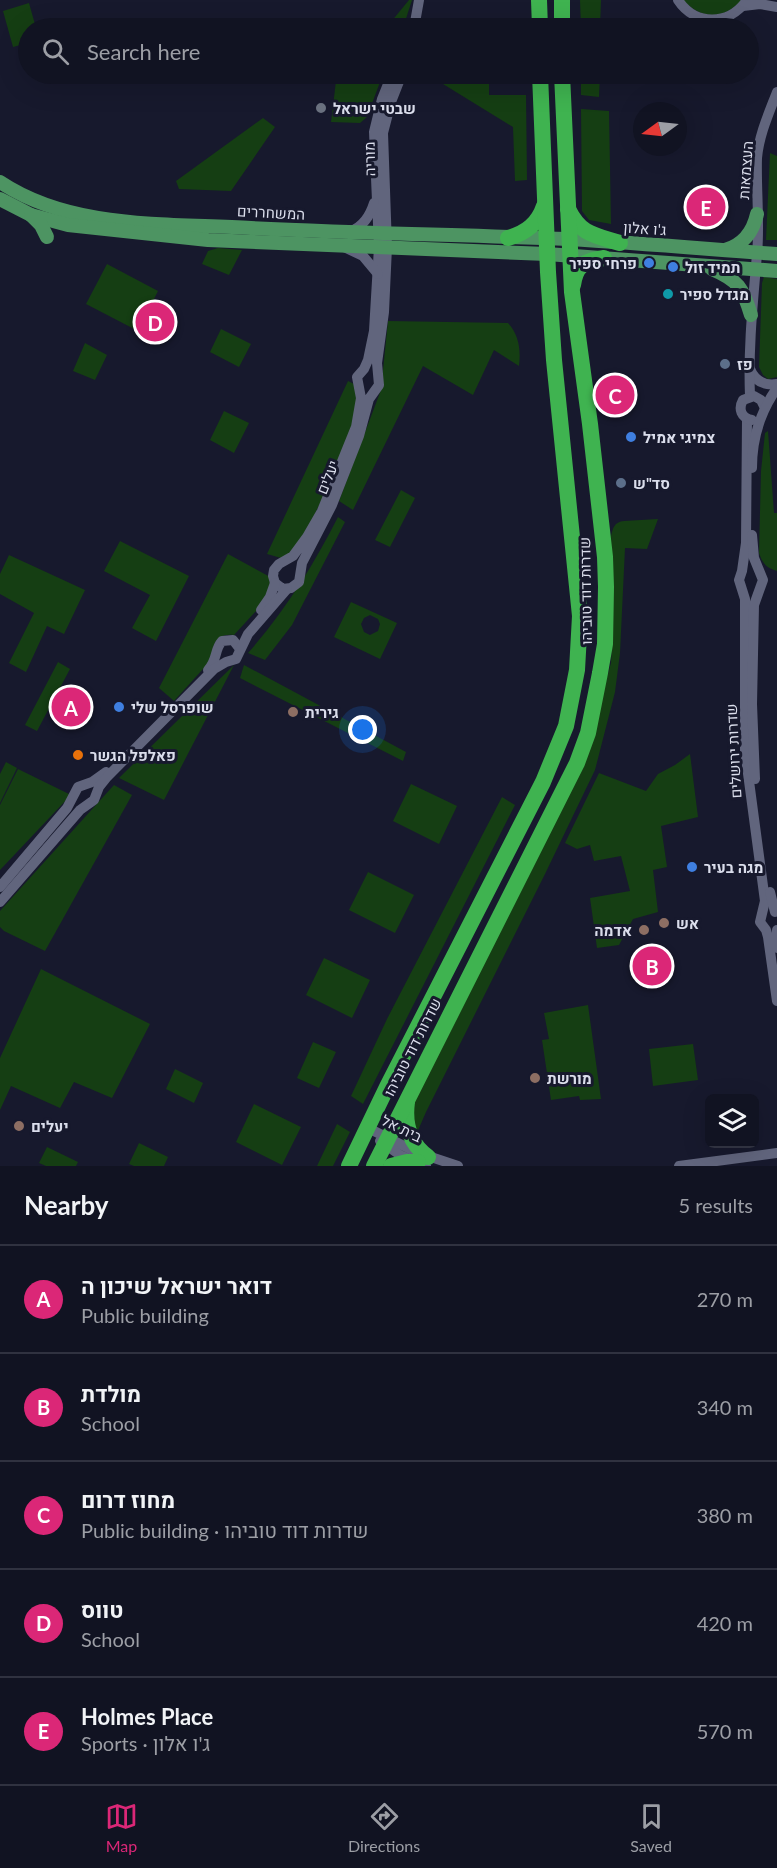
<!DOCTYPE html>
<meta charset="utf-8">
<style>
:root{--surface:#111322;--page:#1e202f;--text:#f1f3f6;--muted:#9c9ea5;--line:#303240;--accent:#db2777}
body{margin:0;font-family:Lato,Heebo,sans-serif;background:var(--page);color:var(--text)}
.controls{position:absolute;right:18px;bottom:18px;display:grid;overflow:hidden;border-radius:9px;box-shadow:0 6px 24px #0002}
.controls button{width:54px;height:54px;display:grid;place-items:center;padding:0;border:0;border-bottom:2px solid var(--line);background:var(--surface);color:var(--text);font:30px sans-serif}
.compass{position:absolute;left:633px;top:102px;width:54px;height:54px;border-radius:50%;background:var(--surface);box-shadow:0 6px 24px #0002;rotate:255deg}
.you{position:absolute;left:363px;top:730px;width:21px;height:21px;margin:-15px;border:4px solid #fff;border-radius:50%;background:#1a73e8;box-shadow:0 0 0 9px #1a73e833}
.badge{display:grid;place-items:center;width:39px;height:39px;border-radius:50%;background:var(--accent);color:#fff;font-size:20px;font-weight:700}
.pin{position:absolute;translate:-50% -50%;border:3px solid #fff;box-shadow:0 2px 6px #0006}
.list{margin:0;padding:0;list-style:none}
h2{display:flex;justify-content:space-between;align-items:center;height:78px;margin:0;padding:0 24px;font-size:26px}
h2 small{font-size:20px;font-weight:400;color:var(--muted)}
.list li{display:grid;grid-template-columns:39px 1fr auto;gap:18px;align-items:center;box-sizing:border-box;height:108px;padding:0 24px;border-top:2px solid var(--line)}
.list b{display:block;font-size:22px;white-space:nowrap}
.list p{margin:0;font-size:20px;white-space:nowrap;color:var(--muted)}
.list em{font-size:20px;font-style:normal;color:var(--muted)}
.icon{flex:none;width:33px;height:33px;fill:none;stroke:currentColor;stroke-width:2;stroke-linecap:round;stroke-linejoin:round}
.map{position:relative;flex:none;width:777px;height:1166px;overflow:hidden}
.search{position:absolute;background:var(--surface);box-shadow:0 6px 24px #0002;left:18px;right:18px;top:18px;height:66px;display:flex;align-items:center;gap:15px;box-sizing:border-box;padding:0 21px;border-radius:33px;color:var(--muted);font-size:22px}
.sheet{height:618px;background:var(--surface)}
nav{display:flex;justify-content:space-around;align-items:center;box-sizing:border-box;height:84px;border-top:2px solid var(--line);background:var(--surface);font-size:16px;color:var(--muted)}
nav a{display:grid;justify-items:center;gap:3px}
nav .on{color:var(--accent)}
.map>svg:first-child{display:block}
.green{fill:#153e13;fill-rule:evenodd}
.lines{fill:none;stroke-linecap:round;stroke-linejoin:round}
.minor{stroke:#61657d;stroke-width:10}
.major{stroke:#4d9462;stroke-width:14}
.highway{stroke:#3fb350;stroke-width:16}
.worship-dot{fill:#6b7280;stroke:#17192d;stroke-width:2}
.shop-dot{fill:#3f7fe0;stroke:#17192d;stroke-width:2}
.culture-dot{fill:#0f9aa8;stroke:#17192d;stroke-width:2}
.service-dot{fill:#5c6f8a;stroke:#17192d;stroke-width:2}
.education-dot{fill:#8d6e63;stroke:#17192d;stroke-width:2}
.food-dot{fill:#e8710a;stroke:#17192d;stroke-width:2}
.labels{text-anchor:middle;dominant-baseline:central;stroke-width:6;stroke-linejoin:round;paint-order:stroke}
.poi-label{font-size:15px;font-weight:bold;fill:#daddeb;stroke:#17192d;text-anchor:start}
.street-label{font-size:15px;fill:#daddeb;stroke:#17192d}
</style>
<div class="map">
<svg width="777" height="1166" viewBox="0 0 777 1166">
<rect width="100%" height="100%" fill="#17192d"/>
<g class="green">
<path d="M409,0h3l-9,28h-17z"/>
<path d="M580,0h21l-1,28h-19z"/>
<path d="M683,0h59c-19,20 -40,20 -59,0z"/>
<path d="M29,3l7,25h-8v15l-15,4 -10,-36z"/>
<path d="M344,74h39l-16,43 -7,6 -29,-1 5,-41z"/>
<path d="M442,74h47v21h37l1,85 -12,1 -2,-54 -70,-43z"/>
<path d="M581,74h19l-1,23 -18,-2z"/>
<path d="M581,109l28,2 2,113 -22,-4 -7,-9z"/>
<path d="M263,118l12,9 -44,64 -52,-2 -3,-8z"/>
<path d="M770,153l7,3v84h-11z"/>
<path d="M218,248l24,2 -13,25 -27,-11 6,-13z"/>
<path d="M107,264l51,27 -20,40 -52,-27z"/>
<path d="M764,277l13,2v98l-9,2 -5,-4 -4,-8 3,-84z"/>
<path d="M388,321l120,2c11,12 13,27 11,43l-25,-16 -21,45 -50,-29 -70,144 -14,-9 42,-111z"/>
<path d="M221,329l30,15 -12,23 -29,-15z"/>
<path d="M85,343l22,12 -12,25 -22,-9z"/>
<path d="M348,381l14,7 -7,31 -32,78 -24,50 -18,11 -14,-4z"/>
<path d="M224,411l25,12 -15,30 -24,-13z"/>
<path d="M768,431l6,82h3v58c-11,-3 -14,-7 -18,-18l2,-82 4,-38z"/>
<path d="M401,490l14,8 -25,49 -15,-7z"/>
<path d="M338,517l7,5 -53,103 -27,35 -17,-7c37,-42 65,-87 90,-136z"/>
<path d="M658,519l-11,30 -22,-1 -5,105 -5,39 -20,78 -50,104 -119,238 -10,23 -3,-26 3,-12 183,-390 12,-44 2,-37 -2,-90c2,-8 3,-14 13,-15z"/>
<path d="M120,541l69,35 -33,65 -24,-13 18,-33 -46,-24z"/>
<path d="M228,554l44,24 -5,21 -33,36c-16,-2 -23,8 -21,23l-39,43 -15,-13z"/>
<path d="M9,555l76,35 -21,44 -17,-8 -21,46 -17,-9 25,-50 -34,-19v-20z"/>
<path d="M351,602l46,21 -17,36 -46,-22zM370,615l8,4 2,5 -2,7 -8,4 -6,-3 -3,-8 3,-6z"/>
<path d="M58,662l12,7 -33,62 -12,-6z"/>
<path d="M234,665l-70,135 -45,-22z"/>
<path d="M244,665l162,87 -3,9 -163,-83z"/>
<path d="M690,754l8,63 -37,9 6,41 -14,3 5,42 -25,7 -14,26 -22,3 -7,-50 40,-7 -9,-35 -27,5 -4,-16 -13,4 -12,-6 34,-70 47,18 12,-17 17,-9z"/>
<path d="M6,762l11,6 -17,35v-29z"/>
<path d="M18,769l51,25v3l-69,73v-65z"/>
<path d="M411,784l46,22 -18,38 -46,-23z"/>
<path d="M114,785l18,10 -87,156 -41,-20 -4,-4v-16z"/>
<path d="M502,797l13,8 -152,299 -12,-8 36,-77z"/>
<path d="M368,872l46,23 -19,38 -46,-23z"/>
<path d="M324,958l46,22 -18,38 -46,-23z"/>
<path d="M41,969l109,55 -38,74 -38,-16 -14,26 -49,-22 -11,24v-52z"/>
<path d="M588,1005l13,94 -21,1 -1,-4 -28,4 -9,-60 7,-1 -5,-26z"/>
<path d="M313,1042l23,10 -17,36 -22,-10z"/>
<path d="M693,1044l5,36 -45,6 -4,-37z"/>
<path d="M175,1069l28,14 -9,20 -28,-14z"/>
<path d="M254,1104l47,23 -19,38 -46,-23z"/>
<path d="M337,1124l13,8 -17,34h-16z"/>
<path d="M139,1143l29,14 -4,9h-30l-5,-2z"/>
<path d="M47,1147l31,15 -2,4h-30l-7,-3z"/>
</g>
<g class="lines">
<g class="minor">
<path d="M678,0c17,26 51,26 69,0"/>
<path d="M743,6l17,-2 17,3"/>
<path d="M414,28l5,-28"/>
<path d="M392,74l-10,25 -8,33 5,115 -5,84 -6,29 -4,9 -7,8 4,21 -5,29 -34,84 -15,26 -14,19 -14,8 -5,6 -1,6 2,7 8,6 8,-1 8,-6 3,-19 30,-58 27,-69 10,-37 10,-14 -2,-22 7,-51 3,-65 -4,-114 8,-31 11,-28"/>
<path d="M351,231c13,-5 19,-15 23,-28"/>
<path d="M344,247l19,9 15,18"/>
<path d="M750,369c5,12 14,17 27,15"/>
<path d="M750,396c-2,-48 3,-94 7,-142 3,-31 -1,-64 0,-96 2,-23 12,-45 20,-66"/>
<path d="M747,419l-1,124 -4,28 -3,9 6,19v152l20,150 -5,21 6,8 2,7 9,64"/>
<path d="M752,420c-11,-2 -14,-11 -9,-20l11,-4 7,4 3,6"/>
<path d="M752,468c0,-30 8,-56 25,-80"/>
<path d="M752,535l2,23 9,22 -9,25 -2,99 3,75"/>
<path d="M261,610l9,-13 5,-14"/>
<path d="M208,670c10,-11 6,-20 14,-29l11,-1 7,9"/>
<path d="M0,887l67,-79 11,-21 14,-5 14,-10"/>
<path d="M770,892l5,20"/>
<path d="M0,902l80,-92 14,-10 5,-13 8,-10 107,-108 12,-7 10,-3 12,-25 39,-45"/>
<path d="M777,930v18"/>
<path d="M368,1128l48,24 42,14"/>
<path d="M380,1141l20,14 26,11"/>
<path d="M679,1166l98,-13"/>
</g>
<g class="major">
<path d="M0,182c72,48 168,41 251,46 106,5 212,7 318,11 69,4 139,10 208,15"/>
<path d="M0,199l31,16 37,10 140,15 339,14 230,17"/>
<path d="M31,215l10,10 6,12"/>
<path d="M725,250c18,-5 28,-18 32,-36"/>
<path d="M712,269c26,11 31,19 39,46"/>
</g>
<g class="highway">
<path d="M539,0l1,28"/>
<path d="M562,0v28"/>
<path d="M568,209c13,26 26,26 52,34"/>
<path d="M508,238c18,-5 30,-14 36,-32"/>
<path d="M573,285c3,-21 12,-24 31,-27"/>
<path d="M407,1102c-3,22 3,42 21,55"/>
<path d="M349,1166l38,-79 156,-305 23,-56 11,-56 3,-54 -26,-256 -6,-88 -8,-198"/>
<path d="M374,1166l203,-403 11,-30 12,-60 5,-29 1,-57 -1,-30 -15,-133 -18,-132 -10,-218"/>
<path d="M391,1166l16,-4h11"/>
</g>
</g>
<circle class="worship-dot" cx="321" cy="108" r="6"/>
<g class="shop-dot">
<circle cx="649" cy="263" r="6"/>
<circle cx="673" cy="267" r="6"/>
<circle cx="631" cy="437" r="6"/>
<circle cx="119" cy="707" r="6"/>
<circle cx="692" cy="867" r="6"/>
</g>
<circle class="culture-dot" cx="668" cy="294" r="6"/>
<g class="service-dot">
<circle cx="725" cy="364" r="6"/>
<circle cx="621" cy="483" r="6"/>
</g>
<g class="education-dot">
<circle cx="293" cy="712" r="6"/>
<circle cx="664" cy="923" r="6"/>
<circle cx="644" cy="930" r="6"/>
<circle cx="535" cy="1078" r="6"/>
<circle cx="19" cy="1126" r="6"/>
</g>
<circle class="food-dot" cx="78" cy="755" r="6"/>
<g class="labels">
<g class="poi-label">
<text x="333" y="108">שבטי ישראל</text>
<text x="637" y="263" text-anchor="end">פרחי ספיר</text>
<text x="685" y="267">תמיד זול</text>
<text x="680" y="294">מגדל ספיר</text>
<text x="737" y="364">פז</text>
<text x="643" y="437">צמיגי אמיל</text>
<text x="633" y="483">סד"ש</text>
<text x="131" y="707">שופרסל שלי</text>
<text x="305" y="712">גירית</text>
<text x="90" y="755">פאלפל הגשר</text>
<text x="704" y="867">מגה בעיר</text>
<text x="676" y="923">אש</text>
<text x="632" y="930" text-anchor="end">אדמה</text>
<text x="547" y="1078">מורשת</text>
<text x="31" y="1126">יעלים</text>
</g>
<g class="street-label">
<text transform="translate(369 159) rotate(-91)">מוריה</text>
<text transform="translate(745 170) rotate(-86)">העצמאות</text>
<text transform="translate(271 212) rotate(3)">המשחררים</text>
<text transform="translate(645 228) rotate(4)">ג'ו אלון</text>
<text transform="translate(327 477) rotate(-68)">יעלים</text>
<text transform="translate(585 591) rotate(-91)">שדרות דוד טוביהו</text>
<text transform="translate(733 751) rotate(-93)">שדרות ירושלים</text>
<text transform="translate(412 1047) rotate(-63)">שדרות דוד טוביהו</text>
<text transform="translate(402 1128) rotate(26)">בית אל</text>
</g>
</g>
</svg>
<div class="controls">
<button><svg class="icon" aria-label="layers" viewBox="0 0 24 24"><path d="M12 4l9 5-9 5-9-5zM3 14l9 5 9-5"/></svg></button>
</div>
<svg class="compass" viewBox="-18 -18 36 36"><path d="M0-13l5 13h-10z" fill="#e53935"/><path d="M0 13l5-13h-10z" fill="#9c9ea5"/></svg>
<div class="you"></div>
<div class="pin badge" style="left:71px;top:707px">A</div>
<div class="pin badge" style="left:652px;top:966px">B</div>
<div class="pin badge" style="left:615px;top:395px">C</div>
<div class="pin badge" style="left:155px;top:322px">D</div>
<div class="pin badge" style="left:706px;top:207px">E</div>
<div class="search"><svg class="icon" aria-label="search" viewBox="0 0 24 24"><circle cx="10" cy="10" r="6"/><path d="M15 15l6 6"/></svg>Search here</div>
</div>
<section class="sheet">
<h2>Nearby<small>5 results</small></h2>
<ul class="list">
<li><span class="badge">A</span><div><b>דואר ישראל שיכון ה</b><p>Public building</p></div><em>270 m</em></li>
<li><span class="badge">B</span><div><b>מולדת</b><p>School</p></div><em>340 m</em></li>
<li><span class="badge">C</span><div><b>מחוז דרום</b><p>Public building · שדרות דוד טוביהו</p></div><em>380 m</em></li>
<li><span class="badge">D</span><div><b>טווס</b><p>School</p></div><em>420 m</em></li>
<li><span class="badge">E</span><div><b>Holmes Place</b><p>Sports · ג'ו אלון</p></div><em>570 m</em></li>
</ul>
</section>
<nav>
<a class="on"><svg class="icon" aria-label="map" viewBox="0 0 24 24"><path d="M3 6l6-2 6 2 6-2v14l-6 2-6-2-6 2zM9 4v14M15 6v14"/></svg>Map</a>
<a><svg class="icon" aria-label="directions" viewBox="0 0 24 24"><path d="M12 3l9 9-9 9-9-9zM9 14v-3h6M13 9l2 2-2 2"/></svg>Directions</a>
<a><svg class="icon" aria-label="saved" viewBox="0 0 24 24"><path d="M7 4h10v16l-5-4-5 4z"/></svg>Saved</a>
</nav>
